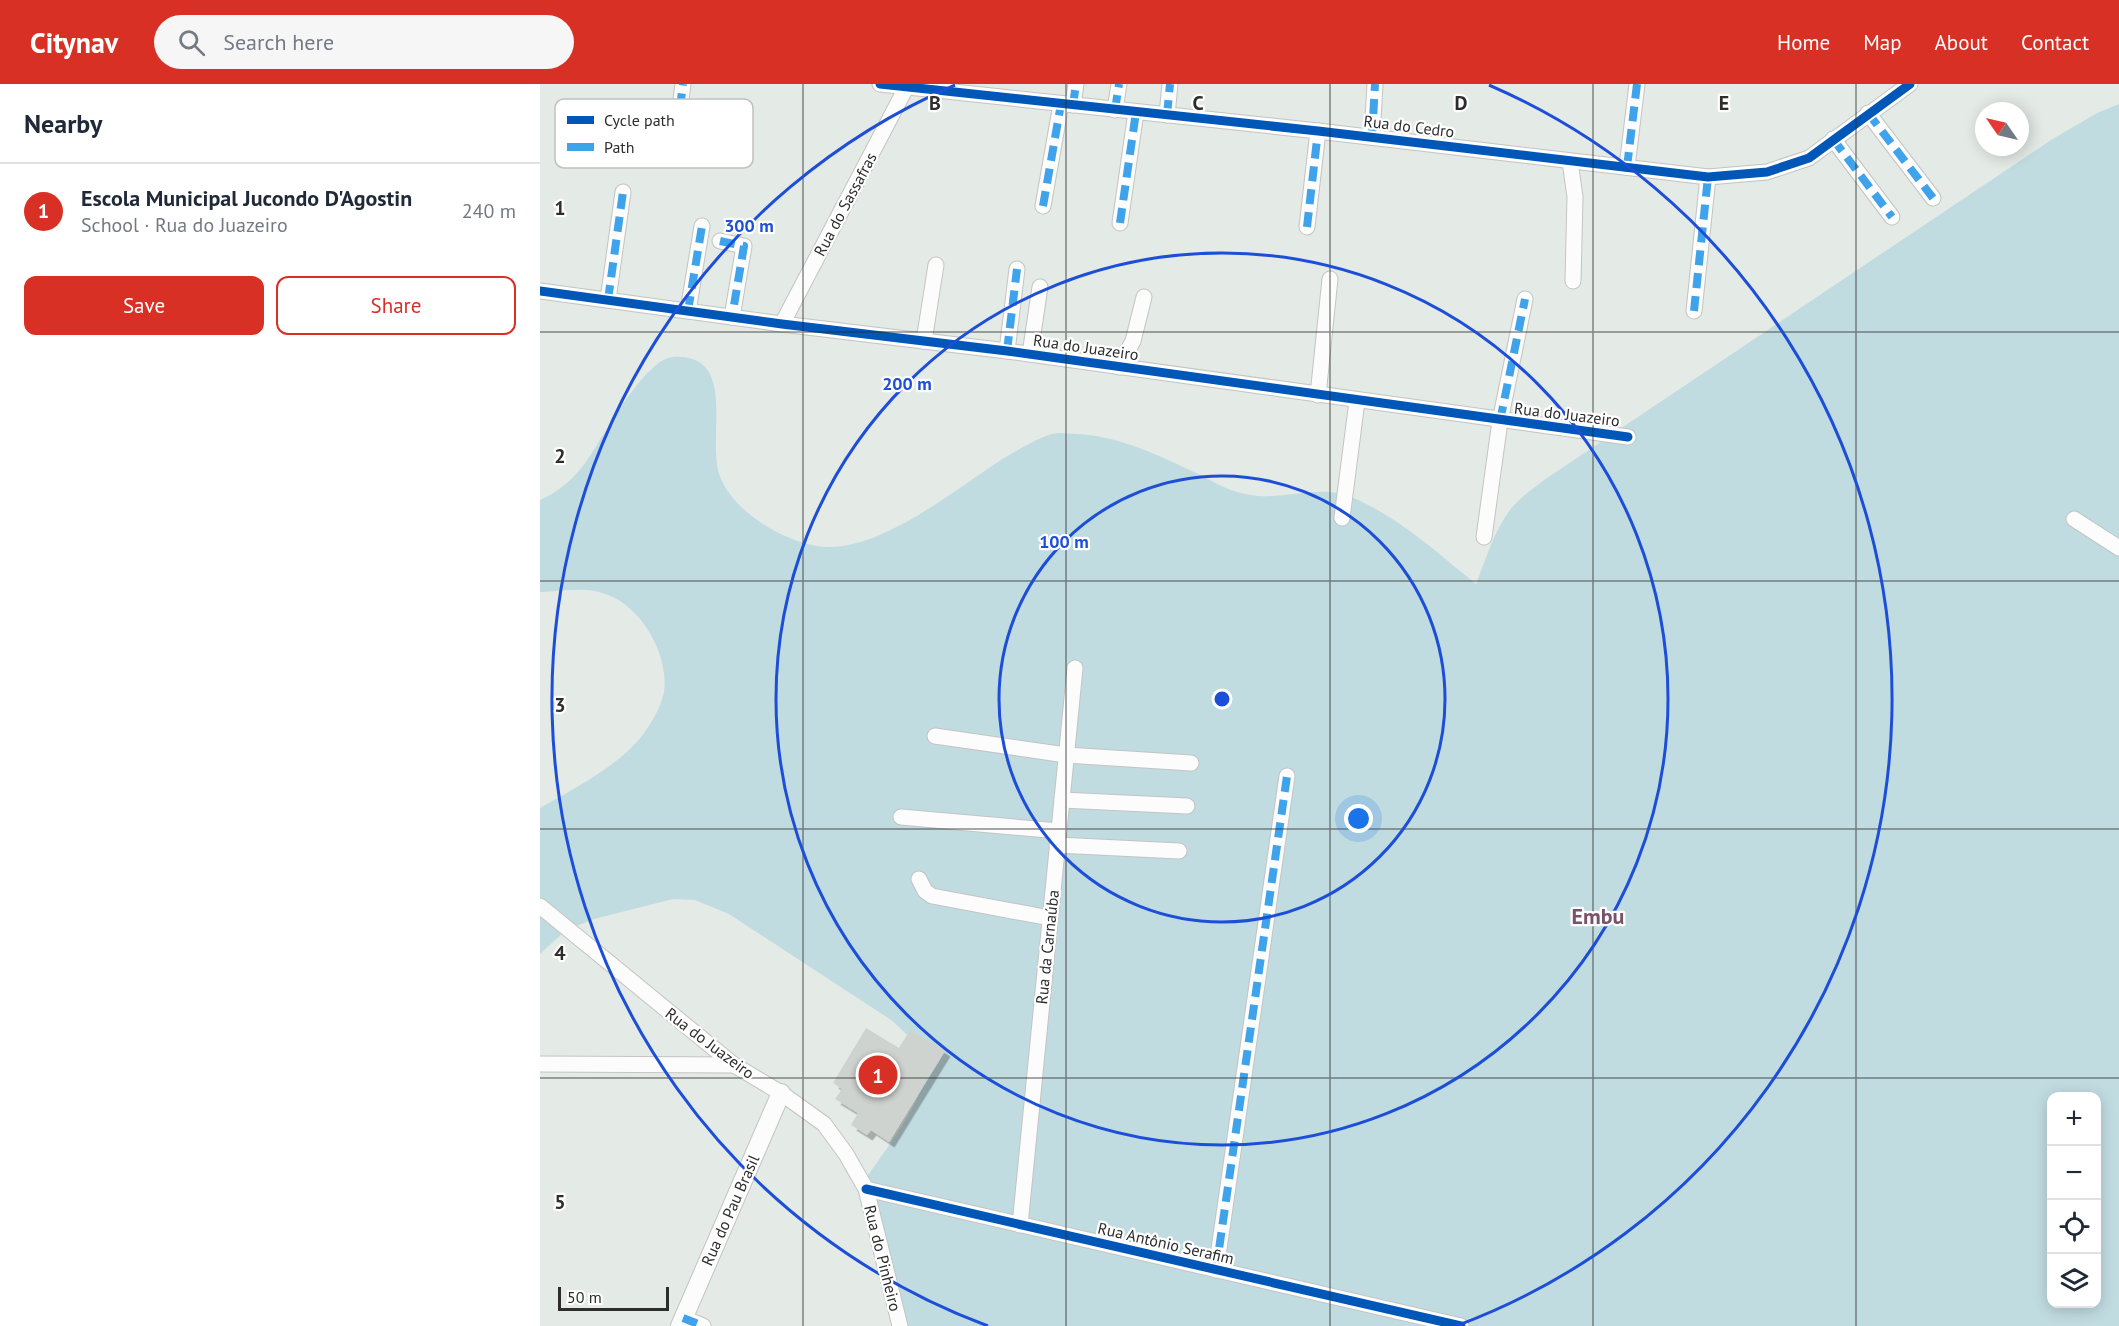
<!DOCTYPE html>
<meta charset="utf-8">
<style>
:root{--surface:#fff;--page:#f6f6f7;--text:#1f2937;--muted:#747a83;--line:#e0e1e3;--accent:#d93025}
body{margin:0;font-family:"PT Sans",sans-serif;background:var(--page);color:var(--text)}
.controls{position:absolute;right:18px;bottom:18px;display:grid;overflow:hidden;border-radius:12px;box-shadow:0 3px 15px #0003}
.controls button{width:54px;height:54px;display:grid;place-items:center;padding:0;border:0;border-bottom:2px solid var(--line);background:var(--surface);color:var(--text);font:30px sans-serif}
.compass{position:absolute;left:1435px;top:18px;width:54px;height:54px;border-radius:50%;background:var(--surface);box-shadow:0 3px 15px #0003;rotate:304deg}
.scale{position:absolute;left:18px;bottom:15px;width:111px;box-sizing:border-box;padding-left:6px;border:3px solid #2d2d2d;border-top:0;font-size:16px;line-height:21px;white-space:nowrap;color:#2d2d2d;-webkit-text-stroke:4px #fff;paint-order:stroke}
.you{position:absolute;left:819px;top:735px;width:21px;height:21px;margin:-15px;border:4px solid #fff;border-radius:50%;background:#1a73e8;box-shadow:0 0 0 9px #1a73e833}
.badge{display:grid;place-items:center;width:39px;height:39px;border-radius:50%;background:var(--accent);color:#fff;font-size:20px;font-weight:700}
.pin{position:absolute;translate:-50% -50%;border:3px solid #fff;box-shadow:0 2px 6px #0006}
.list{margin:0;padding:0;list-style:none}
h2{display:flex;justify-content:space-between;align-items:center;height:78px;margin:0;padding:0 24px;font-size:26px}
h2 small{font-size:20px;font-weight:400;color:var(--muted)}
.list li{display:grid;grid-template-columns:39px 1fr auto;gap:18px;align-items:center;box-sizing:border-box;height:96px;padding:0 24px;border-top:2px solid var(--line)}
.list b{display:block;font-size:22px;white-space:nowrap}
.list p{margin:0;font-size:20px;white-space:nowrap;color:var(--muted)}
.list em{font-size:20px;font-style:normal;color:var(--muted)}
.actions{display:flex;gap:12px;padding:18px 24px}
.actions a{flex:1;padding:14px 0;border:2px solid var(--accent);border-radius:12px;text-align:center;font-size:21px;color:var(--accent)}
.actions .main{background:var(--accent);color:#fff}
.icon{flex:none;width:33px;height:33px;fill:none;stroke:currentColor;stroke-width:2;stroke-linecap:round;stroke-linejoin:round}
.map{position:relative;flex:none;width:1579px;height:1242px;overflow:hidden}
header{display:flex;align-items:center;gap:36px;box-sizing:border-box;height:84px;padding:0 30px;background:var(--accent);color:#fff}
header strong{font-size:28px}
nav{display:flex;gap:33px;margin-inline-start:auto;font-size:21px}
.search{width:420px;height:54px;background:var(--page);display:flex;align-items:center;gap:15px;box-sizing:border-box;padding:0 21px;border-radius:33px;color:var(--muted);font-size:22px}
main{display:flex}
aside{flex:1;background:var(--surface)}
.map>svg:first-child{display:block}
.green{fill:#c1dce1;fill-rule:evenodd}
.building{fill:#cfd3cf;filter:url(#shadow)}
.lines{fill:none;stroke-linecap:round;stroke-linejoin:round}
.minor-casing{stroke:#c3c4c3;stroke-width:17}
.tertiary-casing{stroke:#c3c4c3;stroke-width:20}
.minor{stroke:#fbfcfb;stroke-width:15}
.tertiary{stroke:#fbfcfb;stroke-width:18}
.quiet{stroke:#3ea3eb;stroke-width:8;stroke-dasharray:15 8;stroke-linecap:butt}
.cycleway-casing{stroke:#fff;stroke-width:13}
.cycleway{stroke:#0057b8;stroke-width:9}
.grid{fill:none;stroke:#2d2d2d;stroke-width:1.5;stroke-opacity:0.55}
.ring{fill:none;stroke:#1d4ed8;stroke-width:3}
.labels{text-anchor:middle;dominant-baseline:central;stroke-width:4.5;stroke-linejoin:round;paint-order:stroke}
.street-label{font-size:16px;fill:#2d2d2d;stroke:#fff}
.district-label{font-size:22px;font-weight:bold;fill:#79526a;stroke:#fff}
.key{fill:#fff;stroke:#c0c0c0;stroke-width:1.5}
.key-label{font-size:16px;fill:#2d2d2d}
.grid-label{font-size:20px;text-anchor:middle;font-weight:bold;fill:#2d2d2d;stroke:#fff;stroke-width:4.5;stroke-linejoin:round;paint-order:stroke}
.centre{fill:#1d4ed8;stroke:#fff;stroke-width:3}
.ring-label{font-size:18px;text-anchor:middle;font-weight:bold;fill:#1d4ed8;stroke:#fff;stroke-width:4.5;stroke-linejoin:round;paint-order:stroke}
</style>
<header>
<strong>Citynav</strong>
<div class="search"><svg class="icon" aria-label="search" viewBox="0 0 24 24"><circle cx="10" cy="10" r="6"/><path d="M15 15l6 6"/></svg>Search here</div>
<nav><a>Home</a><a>Map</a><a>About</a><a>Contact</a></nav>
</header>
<main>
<aside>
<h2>Nearby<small></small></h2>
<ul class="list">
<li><span class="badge">1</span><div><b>Escola Municipal Jucondo D'Agostin</b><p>School · Rua do Juazeiro</p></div><em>240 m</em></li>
</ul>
<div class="actions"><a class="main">Save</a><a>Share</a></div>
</aside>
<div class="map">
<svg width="1579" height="1242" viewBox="0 0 1579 1242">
<defs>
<filter id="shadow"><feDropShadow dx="5.5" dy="5.5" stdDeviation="0" flood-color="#0004"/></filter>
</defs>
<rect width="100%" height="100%" fill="#e4eae5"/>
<path class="green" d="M1579,20v1222h-1214l-40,-146c16,-24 66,-87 59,-115 -4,-19 -19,-33 -33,-45l-162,-106 -34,-14 -22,-1 -79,20 -28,11 -26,24v-146c33,-19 81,-43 104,-75 8,-11 17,-26 20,-41 5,-36 -21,-84 -56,-97 -21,-9 -46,-4 -68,-3v-92c19,-8 34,-22 46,-38 17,-24 58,-103 87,-105 68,-4 31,85 48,122 14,33 62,62 96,67 59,10 138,-57 187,-88 16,-9 31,-19 48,-24 8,-2 17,0 24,0 40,1 85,22 120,39 13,6 25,14 38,18 46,16 81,-12 124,9 44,20 81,54 118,84 10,-25 18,-53 34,-74 10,-13 24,-22 37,-32l504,-338 46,-27zM1512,1012h44v208h-44z"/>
<path class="building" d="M326,944l33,20 11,-18 35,21 -56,91 -18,-12 -4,5 -16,-10 7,-12 -23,-14 7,-10 -9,-6z"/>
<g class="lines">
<defs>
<g id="minor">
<path d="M340,0l438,47 390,46 59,-5 42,-14 101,-74"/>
<path d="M533,21l3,-21"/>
<path d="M575,26l4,-26"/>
<path d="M1328,29l65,85"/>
<path d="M627,31l3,-31"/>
<path d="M832,53l3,-53"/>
<path d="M1293,55l59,78"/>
<path d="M134,70l9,-70"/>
<path d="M1030,77l5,36 -2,84"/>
<path d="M1087,83l10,-83"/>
<path d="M503,122l18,-102"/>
<path d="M580,139l16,-111"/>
<path d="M767,143l11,-96"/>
<path d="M180,157l24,5 -12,71"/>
<path d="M0,207l242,33 225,27 621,86"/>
<path d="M68,216l15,-108"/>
<path d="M148,227l14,-85"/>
<path d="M1154,227l14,-134"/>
<path d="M242,240l126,-240"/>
<path d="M384,257l12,-76"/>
<path d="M467,267l10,-82"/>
<path d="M490,270l10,-67"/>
<path d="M579,283l14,-26 11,-44"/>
<path d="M778,311l12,-116"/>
<path d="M802,434l15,-117"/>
<path d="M1534,435l45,29"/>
<path d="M944,453l16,-116 25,-122"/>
<path d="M395,652l131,19 125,8"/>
<path d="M522,716l125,6"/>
<path d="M361,733l158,14"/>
<path d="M517,761l122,6"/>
<path d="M379,795l6,12 7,5 118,22"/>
<path d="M0,822l194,159 47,28 43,31 22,30 20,35 34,137"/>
<path d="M0,980l194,1"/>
<path d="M326,1105l595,137"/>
<path d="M480,1141l55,-557"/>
<path d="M676,1186l71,-494"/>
<path d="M143,1234l20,8"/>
</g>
<path id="tertiary" d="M140,1242l101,-233"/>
</defs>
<use href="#minor" class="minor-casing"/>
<use href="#tertiary" class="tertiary-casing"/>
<use href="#minor" class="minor"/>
<use href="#tertiary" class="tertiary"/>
<g class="quiet">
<path d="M533,21l3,-21"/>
<path d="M575,26l4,-26"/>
<path d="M1328,29l65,85"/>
<path d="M627,31l3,-31"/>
<path d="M832,53l3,-53"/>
<path d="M1293,55l59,78"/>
<path d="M134,70l9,-70"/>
<path d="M1087,83l10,-83"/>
<path d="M503,122l18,-102"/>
<path d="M580,139l16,-111"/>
<path d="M767,143l11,-96"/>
<path d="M180,157l24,5 -12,71"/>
<path d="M68,216l15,-108"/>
<path d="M148,227l14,-85"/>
<path d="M1154,227l14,-134"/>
<path d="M467,267l10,-82"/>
<path d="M960,337l25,-122"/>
<path d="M676,1186l71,-494"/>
<path d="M143,1234l20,8"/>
</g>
<defs>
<g id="cycleway">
<path d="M340,0l438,47 390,46 59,-5 42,-14 101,-74"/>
<path d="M0,207l242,33 225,27 621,86"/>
<path d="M326,1105l595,137"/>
</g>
</defs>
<use href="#cycleway" class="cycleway-casing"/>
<use href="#cycleway" class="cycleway"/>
</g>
<path class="grid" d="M263,0v1242M526,0v1242M790,0v1242M1053,0v1242M1316,0v1242M0,248h1579M0,497h1579M0,745h1579M0,994h1579"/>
<g class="ring">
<circle cx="682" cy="615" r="223"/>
<circle cx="682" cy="615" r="446"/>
<path d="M448 1242A669 669 0 0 1 415 1M949 1A669 669 0 0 1 916 1242"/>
</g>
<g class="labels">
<g class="street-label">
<text transform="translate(869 42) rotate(7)">Rua do Cedro</text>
<text transform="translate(305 120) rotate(-62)">Rua do Sassafras</text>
<text transform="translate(546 263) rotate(8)">Rua do Juazeiro</text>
<text transform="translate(1027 330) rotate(7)">Rua do Juazeiro</text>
<text transform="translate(507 863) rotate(-84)">Rua da Carnaúba</text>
<text transform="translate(170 959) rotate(37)">Rua do Juazeiro</text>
<text transform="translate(190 1126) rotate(-66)">Rua do Pau Brasil</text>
<text transform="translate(626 1159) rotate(13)">Rua Antônio Serafim</text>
<text transform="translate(343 1174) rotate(76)">Rua do Pinheiro</text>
</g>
<g class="district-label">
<text x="1058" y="832">Embu</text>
</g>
</g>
<rect x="15" y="15" width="198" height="69" rx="9" class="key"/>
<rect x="27" y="32" width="27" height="8" fill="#0057b8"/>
<rect x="27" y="59" width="27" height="8" fill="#3ea3eb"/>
<g class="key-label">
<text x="64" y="42">Cycle path</text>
<text x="64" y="69">Path</text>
</g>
<g class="grid-label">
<text x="395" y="26">B</text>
<text x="658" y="26">C</text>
<text x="921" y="26">D</text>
<text x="1184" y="26">E</text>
<text x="20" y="131">1</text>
<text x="20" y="379">2</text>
<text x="20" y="628">3</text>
<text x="20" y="876">4</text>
<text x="20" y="1125">5</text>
</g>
<circle cx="682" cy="615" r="9" class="centre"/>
<g class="ring-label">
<text x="209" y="148">300 m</text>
<text x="367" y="306">200 m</text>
<text x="524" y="464">100 m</text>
</g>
</svg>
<div class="controls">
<button>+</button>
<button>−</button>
<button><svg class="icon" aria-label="locate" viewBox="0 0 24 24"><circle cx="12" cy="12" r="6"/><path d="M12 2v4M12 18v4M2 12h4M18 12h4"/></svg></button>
<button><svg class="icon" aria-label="layers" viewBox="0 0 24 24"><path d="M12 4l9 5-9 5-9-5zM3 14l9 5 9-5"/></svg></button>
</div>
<svg class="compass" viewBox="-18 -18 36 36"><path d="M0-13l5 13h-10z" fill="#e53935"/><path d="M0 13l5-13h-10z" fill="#747a83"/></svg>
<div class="scale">50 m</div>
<div class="you"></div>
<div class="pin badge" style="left:338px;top:991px">1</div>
</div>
</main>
